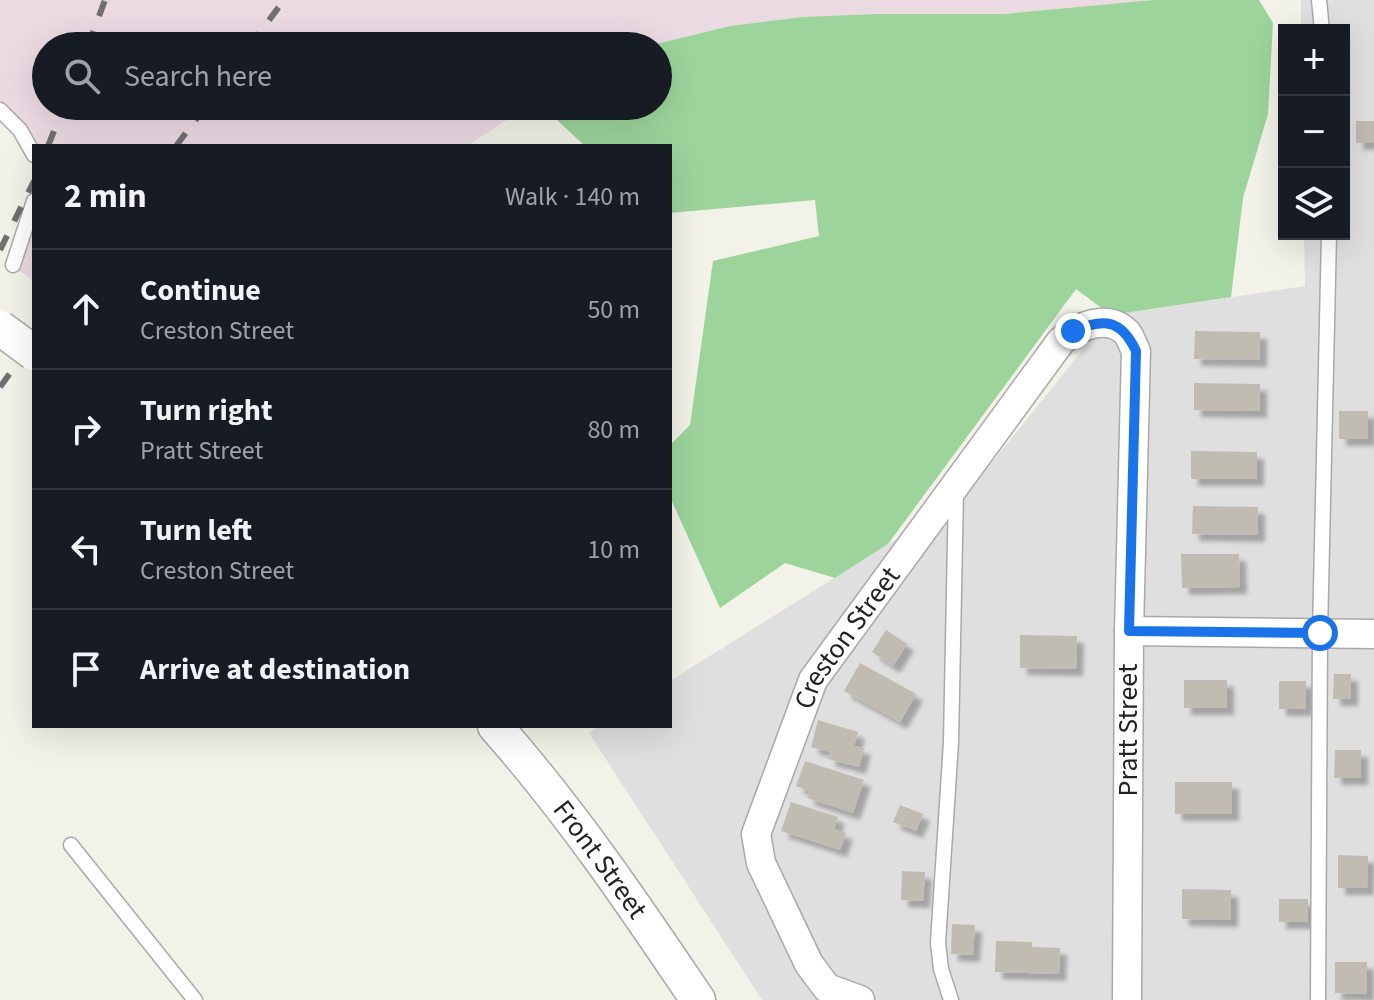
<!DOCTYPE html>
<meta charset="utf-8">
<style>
:root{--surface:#171b24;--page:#20242c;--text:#f1f3f6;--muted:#9ea1a6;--line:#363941}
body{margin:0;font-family:"Source Sans 3",sans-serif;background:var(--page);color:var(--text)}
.controls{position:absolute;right:24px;top:24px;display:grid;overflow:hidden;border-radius:0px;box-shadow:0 8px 32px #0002}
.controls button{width:72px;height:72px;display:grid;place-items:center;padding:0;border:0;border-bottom:2px solid var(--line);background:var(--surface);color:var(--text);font:40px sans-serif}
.stop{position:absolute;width:24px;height:24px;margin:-18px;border:6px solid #1a73e8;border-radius:50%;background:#fff}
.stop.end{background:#1a73e8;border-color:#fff;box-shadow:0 2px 8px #0008}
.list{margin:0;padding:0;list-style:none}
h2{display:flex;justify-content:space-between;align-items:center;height:104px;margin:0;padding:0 32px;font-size:34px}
h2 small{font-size:26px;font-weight:400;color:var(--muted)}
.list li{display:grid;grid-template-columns:52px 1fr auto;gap:24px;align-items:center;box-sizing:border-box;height:120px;padding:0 32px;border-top:2px solid var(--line)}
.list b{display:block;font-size:30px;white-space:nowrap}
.list p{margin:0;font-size:26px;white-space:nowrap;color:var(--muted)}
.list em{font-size:26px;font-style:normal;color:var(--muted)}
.icon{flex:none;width:44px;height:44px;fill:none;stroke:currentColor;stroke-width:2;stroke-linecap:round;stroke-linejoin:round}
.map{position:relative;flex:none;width:1374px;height:1000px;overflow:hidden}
.search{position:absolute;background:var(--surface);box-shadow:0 8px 32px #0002;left:32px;top:32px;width:640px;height:88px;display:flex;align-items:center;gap:20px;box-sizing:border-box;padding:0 28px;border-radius:44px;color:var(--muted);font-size:30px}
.panel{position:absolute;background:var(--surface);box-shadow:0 8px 32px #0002;left:32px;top:144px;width:640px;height:584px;border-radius:0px}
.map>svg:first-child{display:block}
.residential{fill:#e0dfdf}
.industrial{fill:#ecdae3}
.forest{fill:#9cd49b}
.building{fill:#c0bcb1;filter:url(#shadow)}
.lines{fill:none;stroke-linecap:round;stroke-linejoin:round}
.service-casing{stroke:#a9a9a9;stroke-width:17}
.minor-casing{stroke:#a9a9a9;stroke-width:31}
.tertiary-casing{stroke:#a9a9a9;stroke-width:37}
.service{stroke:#fff;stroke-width:14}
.minor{stroke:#fff;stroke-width:28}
.tertiary{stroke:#fff;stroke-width:34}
.rail{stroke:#707070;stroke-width:6;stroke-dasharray:16 16;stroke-linecap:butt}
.tertiary-bridge-casing{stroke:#a9a9a9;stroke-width:37;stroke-linecap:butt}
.tertiary-bridge{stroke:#fff;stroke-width:34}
.route{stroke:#1a73e8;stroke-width:10}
.labels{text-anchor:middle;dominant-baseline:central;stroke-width:7;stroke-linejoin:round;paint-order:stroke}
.street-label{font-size:28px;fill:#222;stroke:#fff}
</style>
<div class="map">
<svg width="1374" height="1000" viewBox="0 0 1374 1000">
<defs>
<filter id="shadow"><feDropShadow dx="7" dy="7" stdDeviation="2" flood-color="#0004"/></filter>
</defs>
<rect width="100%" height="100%" fill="#f2f2e8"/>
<path class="residential" d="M1301,0h73v1000h-612l-173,-267 10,-7h71v-45l295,-185 146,-181 194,-29 -1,-52h40v-204h-43z"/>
<g class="industrial">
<path d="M0,0h1153l-149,14h-129l-73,3 -72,9 -82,20h-602v60h482l-61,40h-433l-34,-36z"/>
<path d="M34,201v81l-21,-17z"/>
</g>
<path class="forest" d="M1153,0h106l14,23 -5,91 -25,84 -12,99 -120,18 -35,-26 -188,255 -53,34 -50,-15 -65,45 -50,-111v-52l20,-20 23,-164 106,-25 -4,-36 -145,13v-67h-85l-43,-40h116v-60h-10l82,-20 72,-9 73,-3h129z"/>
<g class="building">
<path d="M1356,121h18v21l-18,1z"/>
<path d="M1195,331l65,1v28l-66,-1z"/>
<path d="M1194,383l66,1v27l-66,-1z"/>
<rect x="1339" y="411" width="29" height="28"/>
<path d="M1191,451l66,1v27h-66z"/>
<path d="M1193,506l65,1v28l-66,-1z"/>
<path d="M1181,554h58l1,33 -58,1z"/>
<path d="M886,630l21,14 -14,22 -21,-14z"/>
<path d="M1020,635l57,1 -1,33 -56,-1z"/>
<path d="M860,663l56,31 -16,28 -56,-31z"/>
<path d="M1334,674h17v25h-18z"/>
<rect x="1184" y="680" width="43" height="28"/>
<rect x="1279" y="681" width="27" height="28"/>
<path d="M818,720l40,12 -4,14 10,2 -5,19 -31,-8 2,-7 -19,-5z"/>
<path d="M1335,750h26v28h-27z"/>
<path d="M805,761l59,19 -11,33 -46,-15 2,-7 -13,-5z"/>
<rect x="1175" y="782" width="57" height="32"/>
<path d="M791,802l47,15 -4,12 12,4 -6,17 -59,-19z"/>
<path d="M900,805l23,9 -7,17 -23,-9z"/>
<path d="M1338,855l30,1 -1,32h-29z"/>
<path d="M902,871l23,1 -2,29 -22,-1z"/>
<path d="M1182,889l49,1v30l-49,-1z"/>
<rect x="1279" y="899" width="29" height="23"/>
<path d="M952,924l23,1 -2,30 -22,-1z"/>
<path d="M996,941l36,1v5l28,1 -1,26 -64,-2z"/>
<path d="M1335,962h32v32l-32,-1z"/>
</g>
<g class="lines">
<defs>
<g id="service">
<path d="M1319,0l3,30"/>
<path d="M0,110l20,20 14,25"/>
<path d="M13,265l21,-64"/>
<path d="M71,845l124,155"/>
<path d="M951,1000l-10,-31 -3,-26 13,-201 5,-251"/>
<path d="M1318,1000l2,-367 9,-399"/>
</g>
<g id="minor">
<path d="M1129,631l245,3"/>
<path id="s1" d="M860,1000l-33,-12 -18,-24 -48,-101 -5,-29 57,-154 248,-339c17,-15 47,-28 66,-8 4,5 6,13 9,18l-7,280 -2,369"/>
</g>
<g id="tertiary">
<path id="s2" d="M495,726c76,86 139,179 203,274"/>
</g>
</defs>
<use href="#service" class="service-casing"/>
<use href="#minor" class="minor-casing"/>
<use href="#tertiary" class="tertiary-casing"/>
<use href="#service" class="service"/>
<use href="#minor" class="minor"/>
<use href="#tertiary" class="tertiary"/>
<g class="rail">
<path d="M88,46l17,-46"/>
<path d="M250,46l34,-46"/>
<path d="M48,146l16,-40"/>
<path d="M176,146l30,-40"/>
<path d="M0,250l34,-69"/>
<path d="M0,387l34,-47"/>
</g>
<defs>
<path id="tertiary-bridge" d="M0,328l34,25"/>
</defs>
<use href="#tertiary-bridge" class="tertiary-bridge-casing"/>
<use href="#tertiary-bridge" class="tertiary-bridge"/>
</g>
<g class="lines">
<path class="route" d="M1073,331c31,-13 48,-12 63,20l-7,280 191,2"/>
</g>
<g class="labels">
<g class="street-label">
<text stroke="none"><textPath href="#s1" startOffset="424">Creston Street</textPath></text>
<text transform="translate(1128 730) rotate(-90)">Pratt Street</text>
<text stroke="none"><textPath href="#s2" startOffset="170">Front Street</textPath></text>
</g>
</g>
</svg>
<div class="controls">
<button>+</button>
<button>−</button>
<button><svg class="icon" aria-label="layers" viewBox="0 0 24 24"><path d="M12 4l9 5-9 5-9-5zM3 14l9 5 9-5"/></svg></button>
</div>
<div class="stop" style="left:1320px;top:633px"></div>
<div class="stop end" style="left:1073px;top:331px"></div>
<div class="search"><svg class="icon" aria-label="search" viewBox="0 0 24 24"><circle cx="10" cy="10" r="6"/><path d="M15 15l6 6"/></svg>Search here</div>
<section class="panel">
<h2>2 min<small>Walk · 140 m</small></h2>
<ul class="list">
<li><svg class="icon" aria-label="ahead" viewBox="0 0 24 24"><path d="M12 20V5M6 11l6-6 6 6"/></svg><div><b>Continue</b><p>Creston Street</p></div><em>50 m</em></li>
<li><svg class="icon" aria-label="right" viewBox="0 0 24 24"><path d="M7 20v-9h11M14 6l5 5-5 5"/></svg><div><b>Turn right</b><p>Pratt Street</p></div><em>80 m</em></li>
<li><svg class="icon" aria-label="left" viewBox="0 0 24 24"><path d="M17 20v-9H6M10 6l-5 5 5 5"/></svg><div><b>Turn left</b><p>Creston Street</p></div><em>10 m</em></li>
<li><svg class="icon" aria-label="arrive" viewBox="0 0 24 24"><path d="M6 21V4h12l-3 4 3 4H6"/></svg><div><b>Arrive at destination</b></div></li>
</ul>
</section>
</div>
